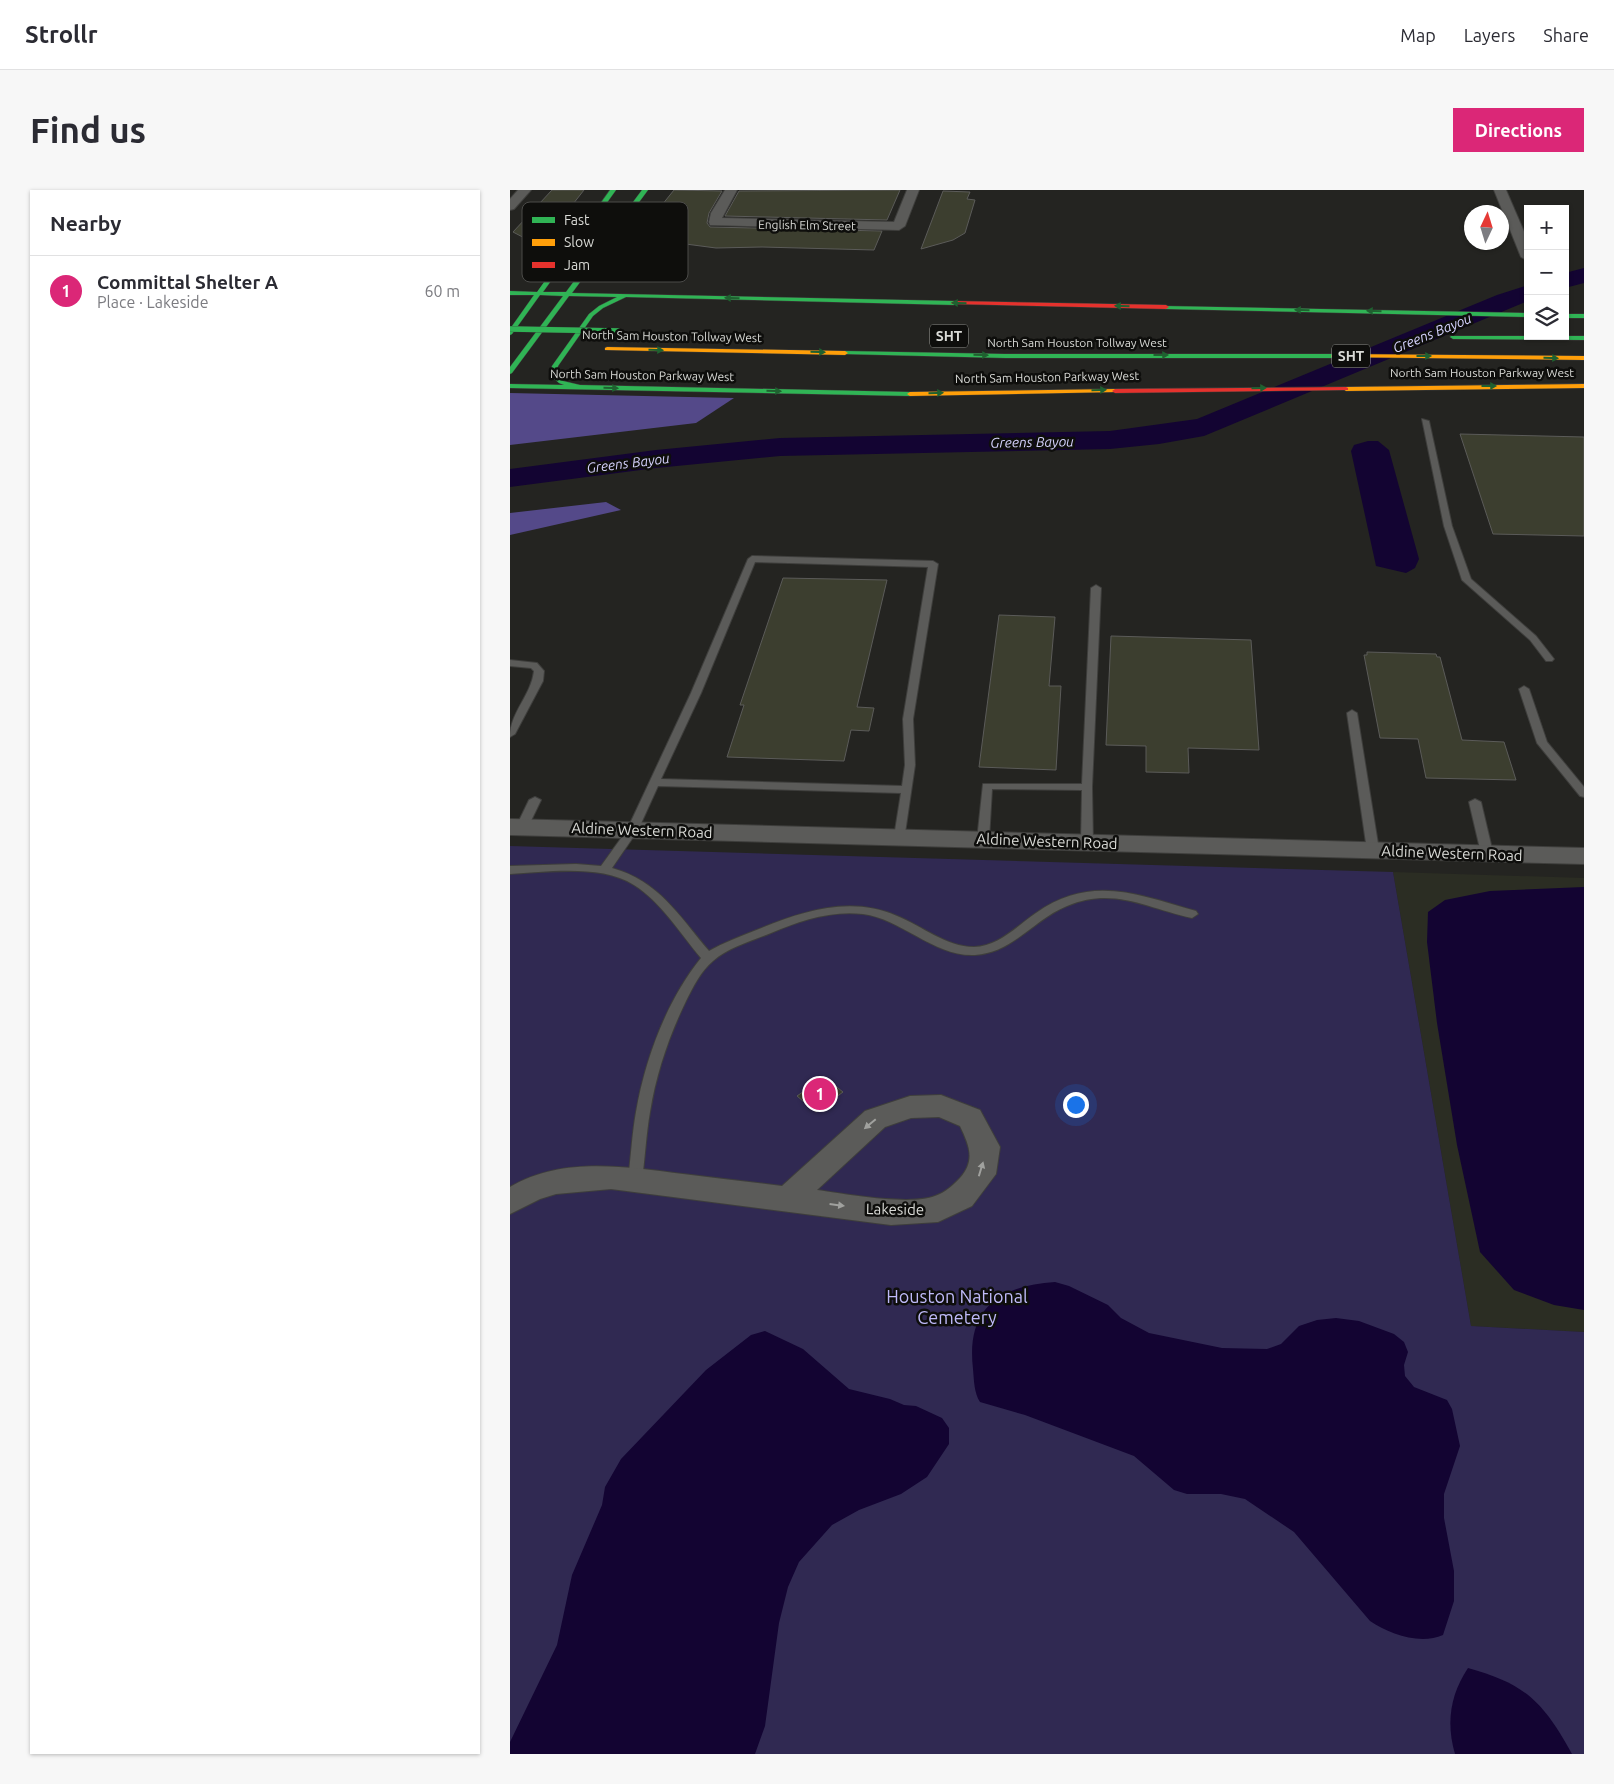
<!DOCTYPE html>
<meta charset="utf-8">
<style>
:root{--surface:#fff;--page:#f7f7f7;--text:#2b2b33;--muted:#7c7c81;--line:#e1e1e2;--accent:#db2777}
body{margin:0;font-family:Ubuntu,sans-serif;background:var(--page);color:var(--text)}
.controls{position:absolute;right:15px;top:15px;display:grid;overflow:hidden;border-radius:0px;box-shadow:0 1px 4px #0004}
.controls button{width:45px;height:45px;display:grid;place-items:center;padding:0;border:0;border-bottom:1px solid var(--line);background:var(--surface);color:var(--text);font:25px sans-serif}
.compass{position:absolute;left:954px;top:15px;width:45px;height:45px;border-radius:50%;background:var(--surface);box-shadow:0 1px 4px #0004;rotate:4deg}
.you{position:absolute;left:565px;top:914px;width:18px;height:18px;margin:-12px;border:4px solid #fff;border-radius:50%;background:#1a73e8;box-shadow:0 0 0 8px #1a73e833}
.badge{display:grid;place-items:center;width:32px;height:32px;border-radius:50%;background:var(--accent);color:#fff;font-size:16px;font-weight:700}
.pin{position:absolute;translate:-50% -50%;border:2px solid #fff;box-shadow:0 1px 5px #0006}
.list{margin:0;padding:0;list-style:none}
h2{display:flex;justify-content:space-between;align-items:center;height:65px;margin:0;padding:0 20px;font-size:21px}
h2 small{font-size:16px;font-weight:400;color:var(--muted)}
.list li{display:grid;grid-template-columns:32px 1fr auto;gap:15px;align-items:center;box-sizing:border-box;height:70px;padding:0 20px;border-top:1px solid var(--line)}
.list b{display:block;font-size:19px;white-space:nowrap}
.list p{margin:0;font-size:16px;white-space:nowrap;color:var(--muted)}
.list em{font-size:16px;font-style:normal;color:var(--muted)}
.icon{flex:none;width:28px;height:28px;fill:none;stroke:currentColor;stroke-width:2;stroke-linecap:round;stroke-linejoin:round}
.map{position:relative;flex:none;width:1074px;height:1564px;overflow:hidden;border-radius:0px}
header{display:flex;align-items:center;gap:30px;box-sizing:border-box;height:70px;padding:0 25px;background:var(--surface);border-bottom:1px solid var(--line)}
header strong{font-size:24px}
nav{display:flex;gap:28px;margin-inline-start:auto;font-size:18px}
.intro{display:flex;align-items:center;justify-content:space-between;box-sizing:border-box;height:120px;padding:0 30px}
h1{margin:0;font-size:35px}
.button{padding:12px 22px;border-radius:0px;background:var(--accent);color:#fff;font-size:18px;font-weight:700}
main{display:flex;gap:30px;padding:0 30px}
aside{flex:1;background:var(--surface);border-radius:0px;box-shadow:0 1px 4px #0004}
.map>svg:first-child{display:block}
.built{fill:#2b2d23}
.green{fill:#302952}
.forest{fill:#544989}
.water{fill:#130432}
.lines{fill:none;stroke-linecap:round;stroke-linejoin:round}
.river{fill:#130432;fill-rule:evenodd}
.building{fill:#3c3e2f;stroke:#5b5b59}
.lane-casing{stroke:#3e3e3c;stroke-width:2}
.street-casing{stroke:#3e3e3c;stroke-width:2}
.fast-casing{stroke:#3e3e3c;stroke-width:1}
.slow-casing{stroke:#3e3e3c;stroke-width:1}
.jam-casing{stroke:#3e3e3c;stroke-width:1}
.lane{fill:#5b5b59;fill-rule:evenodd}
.street{fill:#5b5b59;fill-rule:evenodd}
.fast{fill:#30b455;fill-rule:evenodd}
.slow{fill:#ff9f0a;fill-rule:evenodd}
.jam{fill:#e5322d;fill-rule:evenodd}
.fast-bridge-casing{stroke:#3e3e3c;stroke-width:6;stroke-linecap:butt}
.fast-bridge{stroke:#30b455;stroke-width:5.5}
.oneway{fill:#1f6130}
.oneway2{fill:#a0a19e}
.labels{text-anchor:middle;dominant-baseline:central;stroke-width:5;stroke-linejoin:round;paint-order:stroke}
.far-street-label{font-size:12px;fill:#d9dad6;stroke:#0e0e0c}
.far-water-label{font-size:14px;font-style:italic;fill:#d4d1fc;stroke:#0e0e0c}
.shield{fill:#0e0e0c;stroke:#9c9d99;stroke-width:1}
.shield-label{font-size:14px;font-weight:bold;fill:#d9dad6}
.street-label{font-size:15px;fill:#d9dad6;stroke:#0e0e0c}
.near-park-label{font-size:18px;fill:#bfbaf9;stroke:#0e0e0c}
.key{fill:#0e0e0c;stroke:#4b4b49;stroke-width:1}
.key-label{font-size:14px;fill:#d9dad6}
</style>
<header>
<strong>Strollr</strong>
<nav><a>Map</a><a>Layers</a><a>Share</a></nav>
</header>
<div class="intro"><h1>Find us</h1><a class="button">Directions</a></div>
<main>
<aside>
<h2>Nearby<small></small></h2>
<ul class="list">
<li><span class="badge">1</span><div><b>Committal Shelter A</b><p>Place · Lakeside</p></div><em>60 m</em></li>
</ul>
</aside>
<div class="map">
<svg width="1074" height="1564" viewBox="0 0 1074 1564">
<rect width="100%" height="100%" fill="#242421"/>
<path class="built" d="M883,682l191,6v454l-113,-6z"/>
<path class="green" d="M0,656l883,26 78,454 113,6v422h-1074z"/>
<g class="forest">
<path d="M0,203l224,5 -38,25 -186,22z"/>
<path d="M96,312l15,8 -111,25v-22z"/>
</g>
<g class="water">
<path d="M858,251h10l11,9 30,109 -4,9 -9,5 -30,-7 -25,-115 3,-6z"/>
<path d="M1074,697v423l-30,-5 -40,-15 -34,-38 -23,-107 -20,-122 -10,-81 1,-30 17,-12 45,-9z"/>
<path d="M545,1092l14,4 39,19 13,13 28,15 73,15 45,1 14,-5 18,-18 18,-6 19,-2 23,3 35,13 10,8 4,10 -4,13 1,11 9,11 33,13 5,9 8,37 -16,48v24l10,53v30l-11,34c-23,10 -54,-1 -73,-14l-76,-89 -49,-33 -24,-5h-34l-13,-4 -40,-34 -109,-41 -45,-13c-6,-9 -6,-22 -7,-33 -7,-61 26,-83 82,-87z"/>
<path d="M255,1141l38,18 46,40 41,10 14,6 12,1 26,12 7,10v16l-22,33 -26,17 -42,16 -27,15 -33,37 -11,25 -9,36 -14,103 -10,28h-245v-12l47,-97 15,-70 30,-70 3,-18 16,-28 85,-89 45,-35z"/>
<path d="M958,1478c58,16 75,34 104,86h-117c-9,-31 -5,-59 13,-86z"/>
</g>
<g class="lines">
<g class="river">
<path d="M1074,78v15l-19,5v-15z"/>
<path d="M1018,95v16l-324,135 -45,8 -49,5 -330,7 -124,12 -146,19v-18l146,-19 124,-12 330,-7 87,-12 300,-124z"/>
</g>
</g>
<g class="building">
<path d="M42,0h32l-29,37 -21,16 -21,-11z"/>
<path d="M164,0l48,1 -13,22 -2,10 3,4 172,4 -8,19 -112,-3 -46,1 -38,-5 -33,-17z"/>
<path d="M390,0l-13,30 -162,-4 14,-25z"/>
<path d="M433,1l27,1 -3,7 8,1 -10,33 -12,7 -32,9z"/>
<path d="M950,244l124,3v99l-91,-2z"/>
<path d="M273,388l104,2 -30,127 17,1 -5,23 -18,-1 -7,31 -117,-4 17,-52h-4z"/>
<path d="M489,425l56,2 -6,69h12l-5,84 -77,-3z"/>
<path d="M601,446l140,4 8,110 -71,-2 1,25 -43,-1v-26l-40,-1z"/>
<path d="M857,462l69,2 1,3h3l22,83 42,2 12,38 -90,-2 -8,-39 -38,-1 -16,-83h3z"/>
<path d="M314,887l19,15 -27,20 -19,-16z"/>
</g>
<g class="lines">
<defs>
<g id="lane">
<path d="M912,229l7,2 23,105 19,53 65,57 18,23 -2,2h-6l-16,-21 -68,-60 -18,-54z"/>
<path d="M242,366l181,5 5,3 -25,155 2,46 -11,75 -4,1 -6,-4 7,-44 -243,-7 -20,44 -26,38c47,13 67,48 97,83 14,-8 30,-14 45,-20 46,-19 95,-36 143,-15 25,10 49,31 77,31 25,-1 43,-21 62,-34 55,-39 103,-18 160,-2l2,3 -6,4c-44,-9 -78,-32 -125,-12 -33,13 -54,47 -92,49 -41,2 -73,-36 -112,-41 -32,-4 -64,7 -92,19 -19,8 -42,14 -58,28 -12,10 -20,26 -27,40 -17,35 -30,73 -36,111 -4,23 -5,46 -8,68l-2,4 -5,2 -5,-2 -2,-4c3,-23 4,-46 8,-68 9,-53 31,-112 65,-154 -21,-25 -40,-56 -67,-73 -33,-21 -87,-13 -124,-11v-8l66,-2 25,2 26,-36 64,-137 57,-134zM245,372l173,5 -25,152 2,46 -3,21 -241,-7 40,-86z"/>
<path d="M586,395l5,3 -9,199 1,55 -6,4 -6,-4 1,-52 -90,-1 -3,51 -6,4 -4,-1 -2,-3 6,-56h99l9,-196z"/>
<path d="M0,470l27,3 7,8 -1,10 -28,53 -5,3c0,-25 21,-41 24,-66l-3,-3 -21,-2z"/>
<path d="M1014,496l5,3 18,53 37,45v10l-4,-1 -43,-53 -18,-54z"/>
<path d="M842,520l5,3 22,137 -6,4 -6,-4 -20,-137z"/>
<path d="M25,607l6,3 -13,27 -2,3h-8l-2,-3 13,-27z"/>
<path d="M965,609l6,3 12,51 -6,4 -6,-4 -12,-51z"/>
</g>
<g id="street">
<path d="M8,0h13l-17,19 -4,1v-11z"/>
<path d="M215,0h12l-15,28 172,4 13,-32h12l-14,36 -6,4 -189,-5 -1,-3 2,-9z"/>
<path d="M984,0h12l22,51v20l-7,-4z"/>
<path d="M0,629l1074,29v16l-1074,-29z"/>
<path d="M431,905l39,15 20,37 -4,27 -24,32 -34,16 -47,3 -280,-36 -55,5 -16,5 -30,15v-27c52,-31 116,-20 173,-13 33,4 66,8 99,12l83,-75 45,-15zM429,927l21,9c9,19 16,34 0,52 -8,8 -14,14 -25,18 -25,10 -89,-2 -118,-6l68,-63 26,-9z"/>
</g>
<g id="fast">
<path d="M100,0h6l-73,102h23l76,-102h6l-76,103 382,8 3,2 -3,2 -328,-8 -23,11 -10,8 -35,50 -2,9 7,6 17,4 330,7 3,2 -3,2 -400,-8v-4l54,1 -5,-2 -9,-8 2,-9 37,-52 10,-8 18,-9 -48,-1 -57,77 -2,1v-7l53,-71 -23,-1 -28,39 -2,1v-6l24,-34h-24v-4l27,1z"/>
<path d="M654,116l364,7v4l-362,-8 -2,-1z"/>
<rect x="1055" y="124" width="19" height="4"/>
<path d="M941,146h133v4l-131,-1 -3,-2z"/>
<path d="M335,161l160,3h329l3,2 -3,2h-329l-162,-4v-2z"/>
</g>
<g id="slow">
<path d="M97,157l238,4 3,2 -3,2 -240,-5v-2z"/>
<path d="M824,164l250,2v4l-252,-3 -1,-1z"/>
<path d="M1074,194v4l-238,3 -3,-2 3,-2z"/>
<path d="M605,199l3,2 -1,1 -207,4 -3,-2 3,-2z"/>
</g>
<g id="jam">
<path d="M444,111l212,4 3,2 -3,2 -214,-5 -1,-1z"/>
<path d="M836,197l2,1v2l-233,3 -3,-2 3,-2z"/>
</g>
</defs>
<use href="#lane" class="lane-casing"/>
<use href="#street" class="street-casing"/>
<use href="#fast" class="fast-casing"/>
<use href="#slow" class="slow-casing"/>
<use href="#jam" class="jam-casing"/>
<use href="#lane" class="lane"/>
<use href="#street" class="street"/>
<use href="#fast" class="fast"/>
<use href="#slow" class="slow"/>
<use href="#jam" class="jam"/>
<defs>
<path id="fast-bridge" d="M0,139l108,2"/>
</defs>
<use href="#fast-bridge" class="fast-bridge-casing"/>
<use href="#fast-bridge" class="fast-bridge"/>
</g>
<defs><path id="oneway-solid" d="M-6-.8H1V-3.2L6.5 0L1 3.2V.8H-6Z" transform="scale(1.25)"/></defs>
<g class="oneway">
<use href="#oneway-solid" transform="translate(222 108) rotate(-179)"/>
<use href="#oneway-solid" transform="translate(449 113) rotate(-179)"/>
<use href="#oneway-solid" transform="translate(612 116) rotate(-179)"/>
<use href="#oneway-solid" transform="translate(792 120) rotate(-179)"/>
<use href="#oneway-solid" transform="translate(864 121) rotate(-179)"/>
<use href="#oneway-solid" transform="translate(146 160) rotate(1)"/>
<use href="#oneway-solid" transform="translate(308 162) rotate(1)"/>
<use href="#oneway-solid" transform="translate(471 165) rotate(1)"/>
<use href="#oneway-solid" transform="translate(651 165)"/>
<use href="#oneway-solid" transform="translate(914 166)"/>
<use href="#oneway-solid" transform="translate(1041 168) rotate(1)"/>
<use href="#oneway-solid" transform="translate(979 196)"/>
<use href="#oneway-solid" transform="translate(101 198) rotate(1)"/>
<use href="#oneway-solid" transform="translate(749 198) rotate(-1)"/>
<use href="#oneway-solid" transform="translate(589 200) rotate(-1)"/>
<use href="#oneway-solid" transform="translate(264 201) rotate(1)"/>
<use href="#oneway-solid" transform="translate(426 203) rotate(-1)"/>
</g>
<g class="oneway2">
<use href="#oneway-solid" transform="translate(360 934) rotate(140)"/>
<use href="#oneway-solid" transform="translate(471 979) rotate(-73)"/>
<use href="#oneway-solid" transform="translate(327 1015) rotate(7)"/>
</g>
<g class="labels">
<g class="far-street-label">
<text transform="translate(297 35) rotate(1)">English Elm Street</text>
<text transform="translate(162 146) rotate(1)">North Sam Houston Tollway West</text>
<text x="567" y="152">North Sam Houston Tollway West</text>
<text x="972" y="182">North Sam Houston Parkway West</text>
<text transform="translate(132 185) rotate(1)">North Sam Houston Parkway West</text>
<text transform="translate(537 187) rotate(-1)">North Sam Houston Parkway West</text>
</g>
<g class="far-water-label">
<text transform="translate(922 143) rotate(-22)">Greens Bayou</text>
<text transform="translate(522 252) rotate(-1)">Greens Bayou</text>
<text transform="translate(118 273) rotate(-7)">Greens Bayou</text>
</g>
<g class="shield">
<rect x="420" y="134.5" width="38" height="23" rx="4"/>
<rect x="822" y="154.5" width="38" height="23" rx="4"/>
</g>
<g class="shield-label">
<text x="439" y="146">SHT</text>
<text x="841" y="166">SHT</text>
</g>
<g class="street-label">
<text transform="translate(132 640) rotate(2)">Aldine Western Road</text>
<text transform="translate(537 651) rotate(2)">Aldine Western Road</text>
<text transform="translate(942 663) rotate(2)">Aldine Western Road</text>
<text transform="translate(385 1019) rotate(1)">Lakeside</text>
</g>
<g class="near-park-label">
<text x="447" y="1106">Houston National<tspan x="447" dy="21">Cemetery</tspan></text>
</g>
</g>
<rect x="12" y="12" width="166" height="80" rx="8" class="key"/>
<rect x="22" y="27" width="23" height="6" fill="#30b455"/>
<rect x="22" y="49" width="23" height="7" fill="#ff9f0a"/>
<rect x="22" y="72" width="23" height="6" fill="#e5322d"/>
<g class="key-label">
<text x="54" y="35">Fast</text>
<text x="54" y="57">Slow</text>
<text x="54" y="80">Jam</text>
</g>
</svg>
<div class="controls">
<button>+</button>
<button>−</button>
<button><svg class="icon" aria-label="layers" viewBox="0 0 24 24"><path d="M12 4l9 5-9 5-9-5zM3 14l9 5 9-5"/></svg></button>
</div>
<svg class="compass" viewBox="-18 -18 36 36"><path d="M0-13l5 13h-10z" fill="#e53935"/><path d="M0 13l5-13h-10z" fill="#7c7c81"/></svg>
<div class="you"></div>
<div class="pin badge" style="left:310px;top:904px">1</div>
</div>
</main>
